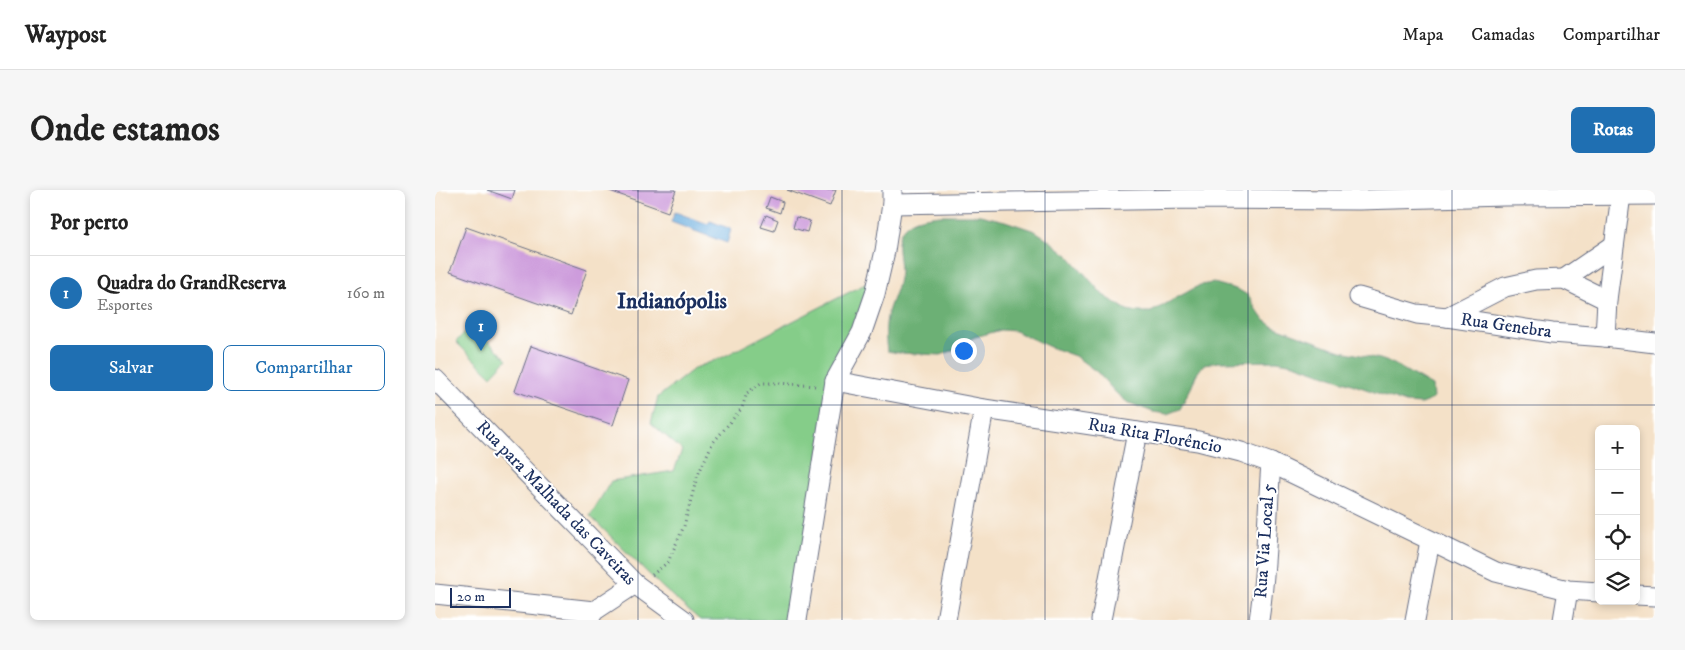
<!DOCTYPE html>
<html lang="pt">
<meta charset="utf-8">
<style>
:root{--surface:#fff;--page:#f6f6f6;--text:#222;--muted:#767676;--line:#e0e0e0;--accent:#1f6fb2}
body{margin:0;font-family:"IM FELL DW Pica",serif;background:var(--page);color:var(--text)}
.controls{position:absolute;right:15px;bottom:15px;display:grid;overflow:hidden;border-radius:8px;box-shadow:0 2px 8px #0003}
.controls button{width:45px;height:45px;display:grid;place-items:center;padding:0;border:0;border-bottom:1px solid var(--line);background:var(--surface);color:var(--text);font:25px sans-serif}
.scale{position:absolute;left:15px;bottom:12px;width:61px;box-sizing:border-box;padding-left:5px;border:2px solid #1b2f5e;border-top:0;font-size:14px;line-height:18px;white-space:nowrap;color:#1b2f5e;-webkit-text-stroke:4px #fff;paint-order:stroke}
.you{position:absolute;left:528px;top:160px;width:18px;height:18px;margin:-12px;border:4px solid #fff;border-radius:50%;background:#1a73e8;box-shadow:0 0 0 8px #1a73e833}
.badge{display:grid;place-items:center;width:32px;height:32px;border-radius:50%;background:var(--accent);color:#fff;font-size:16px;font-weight:700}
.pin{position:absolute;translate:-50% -41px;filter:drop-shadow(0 1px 2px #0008)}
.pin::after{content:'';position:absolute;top:26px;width:18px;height:15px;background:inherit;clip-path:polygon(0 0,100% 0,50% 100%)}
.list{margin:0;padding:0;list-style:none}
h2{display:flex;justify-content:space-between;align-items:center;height:65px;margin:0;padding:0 20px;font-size:21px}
h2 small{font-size:16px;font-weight:400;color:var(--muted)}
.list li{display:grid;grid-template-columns:32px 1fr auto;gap:15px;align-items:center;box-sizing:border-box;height:75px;padding:0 20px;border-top:1px solid var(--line)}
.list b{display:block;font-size:19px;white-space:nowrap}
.list p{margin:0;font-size:16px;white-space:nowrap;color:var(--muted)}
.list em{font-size:16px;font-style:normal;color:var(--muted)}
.actions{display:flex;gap:10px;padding:15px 20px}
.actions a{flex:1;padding:11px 0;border:1px solid var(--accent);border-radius:8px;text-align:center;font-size:18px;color:var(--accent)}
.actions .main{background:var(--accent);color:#fff}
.icon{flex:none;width:28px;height:28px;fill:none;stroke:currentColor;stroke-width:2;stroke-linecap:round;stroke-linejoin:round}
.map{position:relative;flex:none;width:1220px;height:430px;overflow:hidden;border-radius:8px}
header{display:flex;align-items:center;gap:30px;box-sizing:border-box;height:70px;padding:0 25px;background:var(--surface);border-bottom:1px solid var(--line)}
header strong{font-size:24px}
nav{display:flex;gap:28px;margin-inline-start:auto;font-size:18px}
.intro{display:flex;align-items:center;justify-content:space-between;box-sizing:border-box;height:120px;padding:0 30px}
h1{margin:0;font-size:35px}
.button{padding:12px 22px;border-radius:8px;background:var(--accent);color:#fff;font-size:18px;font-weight:700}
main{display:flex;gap:30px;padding:0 30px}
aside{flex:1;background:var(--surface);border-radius:8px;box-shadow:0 2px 8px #0003}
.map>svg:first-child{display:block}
.green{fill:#85cd89;stroke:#507e74}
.forest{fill:#6cb075;stroke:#44706a}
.water{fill:#67acdd;stroke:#416e9e}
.building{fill:#cd9cdc}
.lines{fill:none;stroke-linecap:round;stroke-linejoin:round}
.street-casing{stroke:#676d83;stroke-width:21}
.path{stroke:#676d83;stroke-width:3;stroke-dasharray:1 4;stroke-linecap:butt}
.street{stroke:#fff;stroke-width:19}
.grid{fill:none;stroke:#1b2f5e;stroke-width:1;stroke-opacity:0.55}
.labels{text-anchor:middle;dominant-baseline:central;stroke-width:4;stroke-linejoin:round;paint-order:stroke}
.street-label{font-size:18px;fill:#1b2f5e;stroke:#fff}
.district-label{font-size:22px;font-weight:bold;fill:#1b2f5e;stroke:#fff}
</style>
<header>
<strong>Waypost</strong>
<nav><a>Mapa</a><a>Camadas</a><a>Compartilhar</a></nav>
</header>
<div class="intro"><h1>Onde estamos</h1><a class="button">Rotas</a></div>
<main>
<aside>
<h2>Por perto<small></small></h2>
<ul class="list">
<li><span class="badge">1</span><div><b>Quadra do GrandReserva</b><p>Esportes</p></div><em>160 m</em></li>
</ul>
<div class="actions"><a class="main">Salvar</a><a>Compartilhar</a></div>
</aside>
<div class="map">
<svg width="1220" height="430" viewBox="0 0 1220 430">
<rect width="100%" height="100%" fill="#fff"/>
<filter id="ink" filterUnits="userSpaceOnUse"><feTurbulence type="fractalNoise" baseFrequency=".02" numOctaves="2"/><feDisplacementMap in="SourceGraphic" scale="10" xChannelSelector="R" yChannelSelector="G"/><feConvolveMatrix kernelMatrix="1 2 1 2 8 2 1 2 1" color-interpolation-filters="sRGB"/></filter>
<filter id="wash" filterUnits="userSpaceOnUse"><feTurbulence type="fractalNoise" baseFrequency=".0096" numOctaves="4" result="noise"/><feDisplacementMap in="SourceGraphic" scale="20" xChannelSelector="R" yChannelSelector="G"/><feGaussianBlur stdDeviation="1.12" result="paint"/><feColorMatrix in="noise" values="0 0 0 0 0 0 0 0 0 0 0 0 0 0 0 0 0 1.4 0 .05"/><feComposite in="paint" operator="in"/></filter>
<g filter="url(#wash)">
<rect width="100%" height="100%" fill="#f4e1c8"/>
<g class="green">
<path d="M440,89l-44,101 -39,240h-92l-38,-33 -72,-71 21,-35 63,-10 8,-21 -31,-27 7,-26 37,-29 26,-10z"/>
<path d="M36,135l36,34 -16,17 -35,-34z"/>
</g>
<path class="forest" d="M505,25h40l25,6 30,10 11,7 23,18 34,39 24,15 11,2h13l49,-27 14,-2 25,7 10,6 6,12 8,11 10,7 68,25 39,8 14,5 38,22 1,13 -12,5 -15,-1 -112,-39 -17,-3 -59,1 -14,2 -8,11 -4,11 -12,23 -13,5 -14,-2 -26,-10 -11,-9 -19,-21 -22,-16 -25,-9 -35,-16 -14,-1 -26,7 -11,5 -10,8 -13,5 -42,-2 -12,-2c-2,-13 -2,-26 1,-39 4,-13 11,-26 12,-41 0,-13 -6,-29 2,-41 9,-13 24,-13 38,-15z"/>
<path class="water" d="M240,22l33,12 2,-3 21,8 -4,14 -56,-21z"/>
<g id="blocks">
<g class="building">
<path d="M52,0h28l-3,9z"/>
<path d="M172,0h69l-8,22z"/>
<path d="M352,0h49l-6,16z"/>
<path d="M335,7l13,5 -3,11 -14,-5z"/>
<path d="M331,25l12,5 -4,11 -13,-4z"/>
<path d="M361,27l14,4 -3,11 -14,-4z"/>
<path d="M31,37l121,43 -16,45 -121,-43z"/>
<path d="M96,156l97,34 -15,45 -98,-34z"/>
</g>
</g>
</g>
<g filter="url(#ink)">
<use href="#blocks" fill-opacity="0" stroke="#676d83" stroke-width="1"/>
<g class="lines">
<defs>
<g id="street">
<path d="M457,14l299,-5 168,1 145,-4 151,-1"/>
<path d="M1129,89l50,-34"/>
<path d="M924,107l58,17 30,3 105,16 53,4 50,6"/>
<path d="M1012,127l58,-30 31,-7 28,-1 43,21"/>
<path d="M1170,147l2,-37 14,-105"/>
<path d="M0,189l200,205 49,36"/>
<path d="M400,191l149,28 214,32 43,11 30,11 225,109 72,18 31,2"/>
<path d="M0,404l159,17"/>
<path d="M1201,405l19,1"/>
<path d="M154,430l5,-9 41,-27"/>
<path d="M362,430l38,-239 27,-49 13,-38 10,-43 7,-47v-14"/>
<path d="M511,430l38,-211"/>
<path d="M666,430l36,-188"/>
<path d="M824,430c8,-52 8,-105 12,-157"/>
<path d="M980,430l15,-79"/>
<path d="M1128,430l5,-30"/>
</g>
</defs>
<use href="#street" class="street-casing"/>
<path class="path" d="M217,385l16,-13 16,-36 13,-49 15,-33 30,-36 5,-15 14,-10h17l38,3"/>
<use href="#street" class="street"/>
</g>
</g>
<path class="grid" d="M203,0v430M407,0v430M610,0v430M813,0v430M1017,0v430M0,215h1220"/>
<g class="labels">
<g class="street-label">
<text transform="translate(1071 136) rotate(8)">Rua Genebra</text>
<text transform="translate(720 246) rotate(10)">Rua Rita Florêncio</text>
<text transform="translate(121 313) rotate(46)">Rua para Malhada das Caveiras</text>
<text transform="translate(830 351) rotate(-86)">Rua Via Local 5</text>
</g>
<g class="district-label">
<text x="237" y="111">Indianópolis</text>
</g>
</g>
</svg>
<div class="controls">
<button>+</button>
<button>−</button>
<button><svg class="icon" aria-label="locate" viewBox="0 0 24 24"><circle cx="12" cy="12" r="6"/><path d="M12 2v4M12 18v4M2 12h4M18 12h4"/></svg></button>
<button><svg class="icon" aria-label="layers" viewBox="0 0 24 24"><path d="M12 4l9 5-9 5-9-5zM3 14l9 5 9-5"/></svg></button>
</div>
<div class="scale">20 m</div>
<div class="you"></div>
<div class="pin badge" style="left:46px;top:161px">1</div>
</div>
</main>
